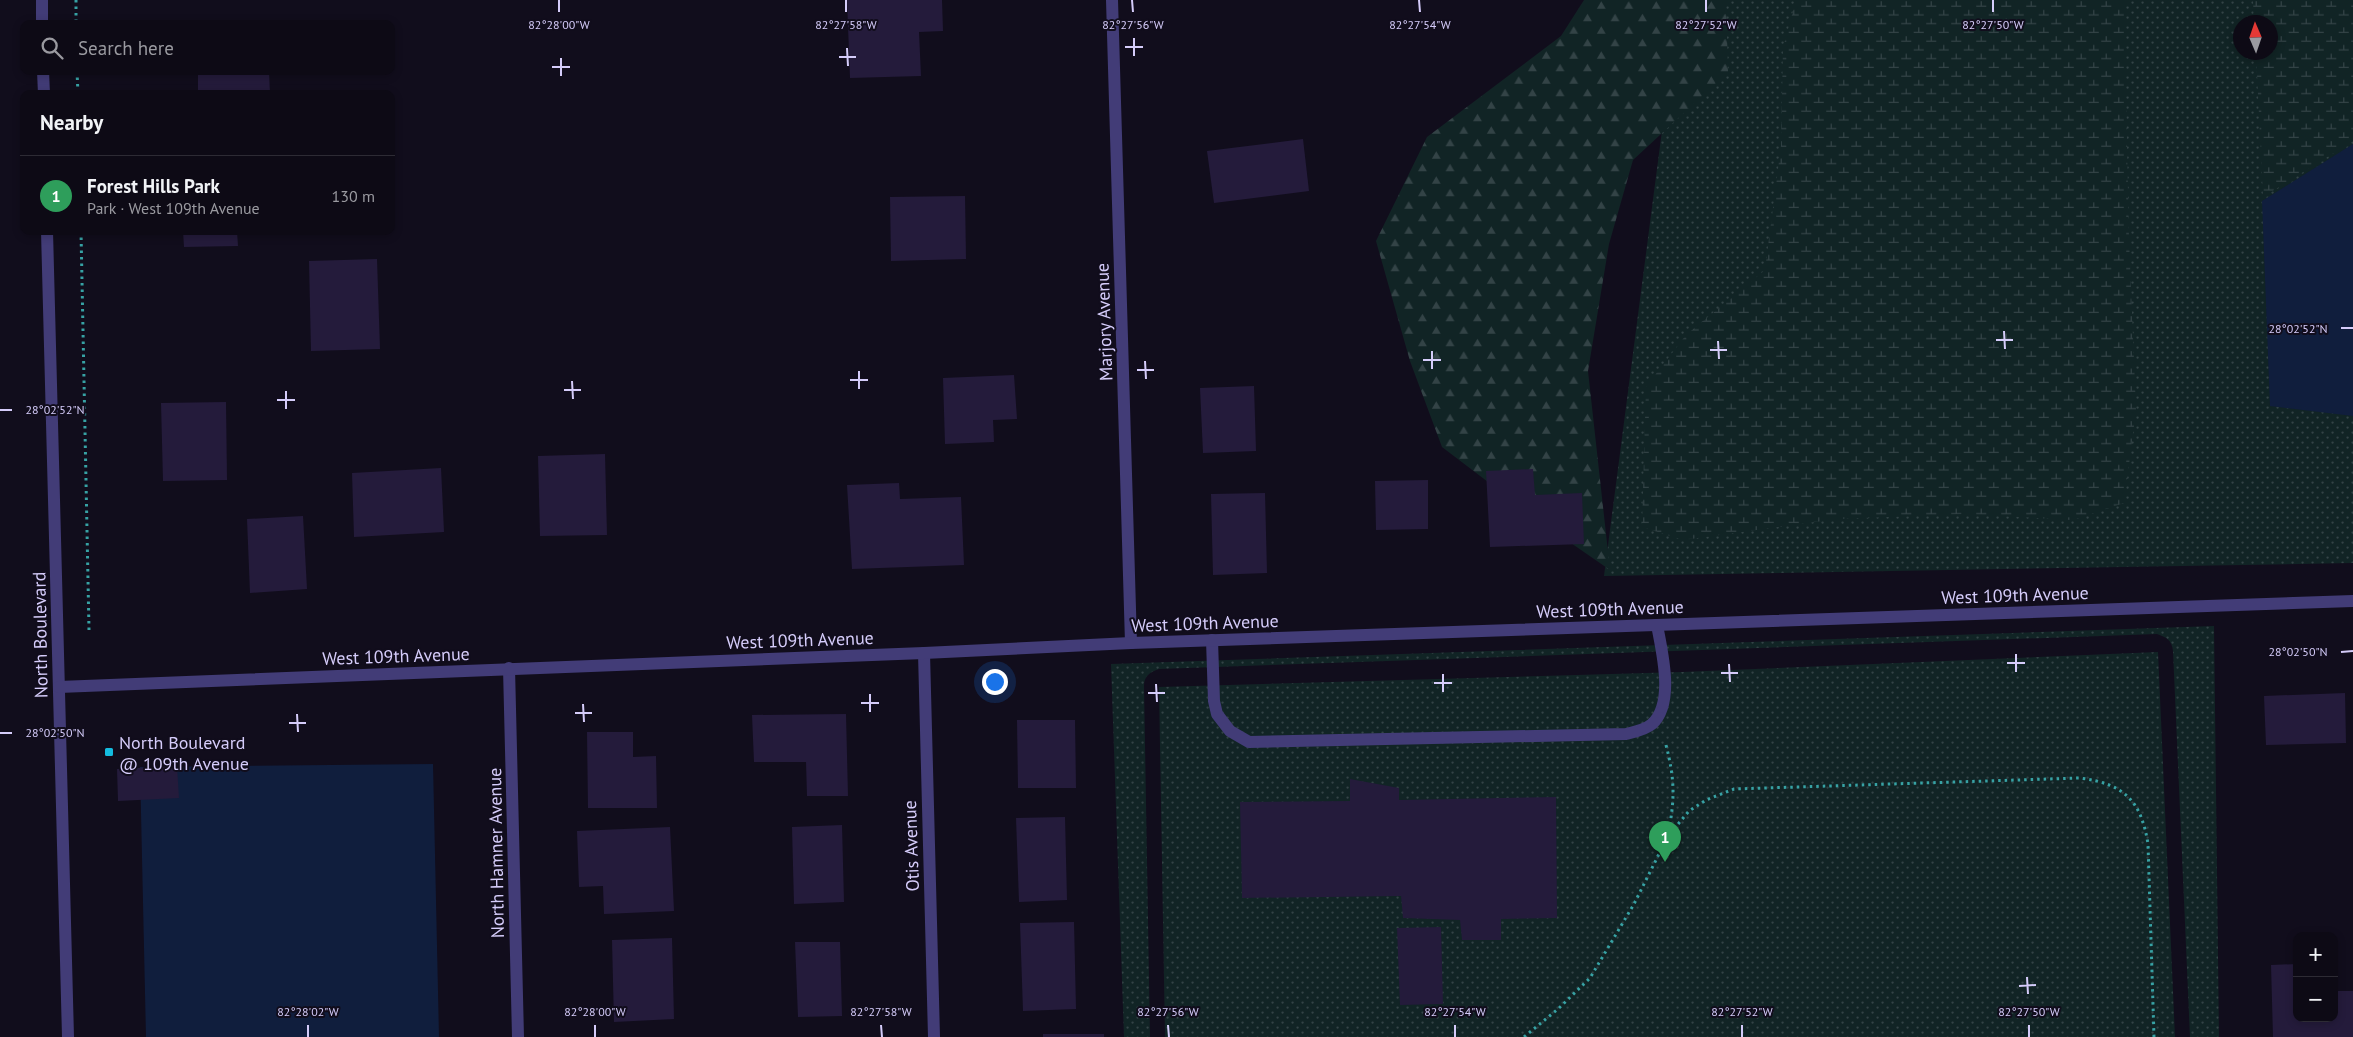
<!DOCTYPE html>
<meta charset="utf-8">
<style>
:root{--surface:#0d0a15;--page:#1b1822;--text:#f1f3f6;--muted:#9a9aa0;--line:#2d2b34;--accent:#8c9099}
body{margin:0;font-family:"PT Sans",sans-serif;background:var(--page);color:var(--text)}
.controls{position:absolute;right:15px;bottom:15px;display:grid;overflow:hidden;border-radius:10px;box-shadow:0 2px 8px #0003}
.controls button{width:45px;height:45px;display:grid;place-items:center;padding:0;border:0;border-bottom:1px solid var(--line);background:var(--surface);color:var(--text);font:25px sans-serif}
.compass{position:absolute;left:2233px;top:15px;width:45px;height:45px;border-radius:50%;background:var(--surface);box-shadow:0 2px 8px #0003;rotate:358deg}
.you{position:absolute;left:994px;top:681px;width:18px;height:18px;margin:-12px;border:4px solid #fff;border-radius:50%;background:#1a73e8;box-shadow:0 0 0 8px #1a73e833}
.badge{display:grid;place-items:center;width:32px;height:32px;border-radius:50%;background:var(--accent);color:#fff;font-size:16px;font-weight:700}
.pin{position:absolute;translate:-50% -41px;filter:drop-shadow(0 1px 2px #0008)}
.pin::after{content:'';position:absolute;top:26px;width:18px;height:15px;background:inherit;clip-path:polygon(0 0,100% 0,50% 100%)}
.list{margin:0;padding:0;list-style:none}
h2{display:flex;justify-content:space-between;align-items:center;height:65px;margin:0;padding:0 20px;font-size:21px}
h2 small{font-size:16px;font-weight:400;color:var(--muted)}
.list li{display:grid;grid-template-columns:32px 1fr auto;gap:15px;align-items:center;box-sizing:border-box;height:80px;padding:0 20px;border-top:1px solid var(--line)}
.list b{display:block;font-size:19px;white-space:nowrap}
.list p{margin:0;font-size:16px;white-space:nowrap;color:var(--muted)}
.list em{font-size:16px;font-style:normal;color:var(--muted)}
.icon{flex:none;width:28px;height:28px;fill:none;stroke:currentColor;stroke-width:2;stroke-linecap:round;stroke-linejoin:round}
.map{position:relative;flex:none;width:2353px;height:1037px;overflow:hidden}
.search{position:absolute;background:var(--surface);box-shadow:0 2px 8px #0003;left:20px;top:20px;width:375px;height:55px;display:flex;align-items:center;gap:12px;box-sizing:border-box;padding:0 18px;border-radius:10px;color:var(--muted);font-size:19px}
.panel{position:absolute;background:var(--surface);box-shadow:0 2px 8px #0003;left:20px;top:90px;width:375px;height:145px;border-radius:10px}
.map>svg:first-child{display:block}
.grass{fill:url(#grass-dots);fill-rule:evenodd}
.forest{fill:url(#forest-firs)}
.wetland{fill:url(#wetland-marsh)}
.water{fill:#101e3d}
.building{fill:#241b3b}
.lines{fill:none;stroke-linecap:round;stroke-linejoin:round}
.path{stroke:#37a2a4;stroke-width:3;stroke-dasharray:2.5 4;stroke-linecap:butt}
.minor{stroke:#423c77;stroke-width:12}
.ticks{fill:none;stroke:#d5ccfa;stroke-width:2}
.poi-dot{fill:#14bcdf;stroke:#110d1c;stroke-width:2}
.labels{text-anchor:middle;dominant-baseline:central;stroke-width:4;stroke-linejoin:round;paint-order:stroke}
.street-label{font-size:18px;fill:#d5ccfa;stroke:#110d1c}
.poi-label{font-size:18px;fill:#d5ccfa;stroke:#110d1c;text-anchor:start}
.ticks-label{font-size:12px;text-anchor:middle;fill:#d5ccfa;stroke:#110d1c;stroke-width:4;stroke-linejoin:round;paint-order:stroke}
</style>
<div class="map">
<svg width="2353" height="1037" viewBox="0 0 2353 1037">
<defs>
<pattern id="grass-dots" width="8" height="8" patternUnits="userSpaceOnUse" patternTransform="scale(1.25)"><rect width="8" height="8" fill="#112425"/><path d="M2 2h.1M6 6h.1" fill="none" stroke="#334346" stroke-width="1.8" stroke-linecap="round"/></pattern>
<pattern id="forest-firs" width="22" height="20" patternUnits="userSpaceOnUse" patternTransform="scale(1.25)"><rect width="22" height="20" fill="#112425"/><path d="M5 1l3.5 6h-7zM16 11l3.5 6h-7z" fill="#334346"/></pattern>
<pattern id="wetland-marsh" width="20" height="14" patternUnits="userSpaceOnUse" patternTransform="scale(1.25)"><rect width="20" height="14" fill="#112425"/><path d="M1 5h8M5 5V1M11 12h8M15 12V8" fill="none" stroke="#334346"/></pattern>
</defs>
<rect width="100%" height="100%" fill="#110d1c"/>
<g class="grass">
<path d="M1679,0h674v563l-749,13zM2240,22h30v30h-30z"/>
<path d="M2214,626l5,411h-29l-17,-386c-1,-11 -7,-14 -16,-17l-998,35c-9,3 -15,7 -15,17l6,351h-26l-13,-373z"/>
<path d="M2158,652l17,385h-1010l-6,-350 523,-15z"/>
</g>
<path class="forest" d="M1584,0h142l2,72 -95,88 -24,84 -21,127 22,199 -68,-47 -100,-76 -32,-86 -34,-120 51,-104 134,-101z"/>
<g class="wetland">
<path d="M1796,0h328l5,240 7,170 -12,93 -51,17 -108,-6 -128,5 -154,21 -41,-13 4,-140 40,-52 79,-65 16,-124 2,-98z"/>
<path d="M2253,0h100v141l-90,56 -7,-144 14,-1v-30h-16z"/>
</g>
<g class="water">
<path d="M2353,144v272l-83,-10 -8,-205z"/>
<path d="M433,764l6,273h-293l-6,-270z"/>
</g>
<g class="building">
<path d="M847,0h95l1,31 -24,1 2,44 -71,2z"/>
<path d="M253,21v3h-44v-2z"/>
<path d="M198,71h71l1,23h-72z"/>
<path d="M1303,139l6,52 -95,12 -7,-52z"/>
<path d="M965,196l1,63 -75,2 -1,-64z"/>
<path d="M183,231h54l1,15 -54,1z"/>
<path d="M377,259l3,90 -69,2 -2,-90z"/>
<path d="M1014,375l3,44 -24,1 1,22 -49,2 -2,-66z"/>
<path d="M1254,386l2,65 -53,2 -3,-65z"/>
<path d="M226,402l1,78 -64,1 -2,-78z"/>
<path d="M605,454l2,81 -67,1 -2,-80z"/>
<path d="M441,468l3,64 -90,5 -2,-64z"/>
<path d="M1533,469l2,26 47,-2 2,51 -94,3 -4,-76z"/>
<path d="M1428,480v49l-52,1 -1,-49z"/>
<path d="M899,483l1,16 61,-2 3,68 -112,4 -5,-84z"/>
<path d="M1265,493l2,80 -54,2 -2,-81z"/>
<path d="M303,516l4,73 -57,4 -3,-74z"/>
<path d="M2345,693l1,50 -80,2 -2,-49z"/>
<path d="M846,714l2,82h-41l-1,-34h-52l-2,-47z"/>
<path d="M1017,720h58l1,68h-58z"/>
<path d="M587,732h46v25l23,-1 1,52h-69z"/>
<path d="M177,766l2,32 -61,3 -1,-32z"/>
<path d="M1350,779l49,9v12l157,-3 1,121 -56,1v21h-39l-2,-20 -57,-2 -2,-22 -159,2 -2,-96 110,-1z"/>
<path d="M1065,817l2,83 -48,2 -3,-84z"/>
<path d="M842,825l2,77 -50,2 -2,-77z"/>
<path d="M670,827l4,84 -70,3 -1,-28 -24,1 -2,-56z"/>
<path d="M1074,922l2,87 -53,2 -3,-88z"/>
<path d="M1441,927l2,77 -43,1 -3,-77z"/>
<path d="M672,938l2,81 -60,3 -2,-82z"/>
<path d="M795,942h45l2,74 -44,1z"/>
<path d="M2297,964v54h37v-27h19v46h-80l-2,-72z"/>
<rect x="1043" y="1034" width="61" height="3"/>
</g>
<g class="lines">
<g class="path">
<path d="M76,0v24"/>
<path d="M77,71l1,23"/>
<path d="M81,231l8,399"/>
<path d="M1666,745c9,35 9,54 2,90"/>
<path d="M1524,1037l34,-28 32,-31 44,-74 34,-68 21,-25 17,-11 28,-11 346,-11c44,6 61,22 68,66l6,193"/>
</g>
<g class="minor">
<path d="M42,0v24"/>
<path d="M1112,0l19,643"/>
<path d="M43,71l1,23"/>
<path d="M47,231l21,806"/>
<path d="M1212,640l2,61 3,13 13,17 19,11 377,-8c8,-2 19,-4 26,-10 23,-21 10,-72 5,-99"/>
<path d="M924,653l10,384"/>
<path d="M509,668l9,369"/>
<path d="M59,687l865,-34 207,-10 1222,-42"/>
</g>
</g>
<path class="ticks" d="M559,0v12M846,0v12M1132,0l1,12M1419,0l1,12M1706,0v12M1993,0v12M1134,38v18M1125,47h18M847,48l1,18M839,57h17M561,58v18M552,67h18M2341,328h12M2004,331l1,18M1996,340h17M1718,341l1,18M1710,350h17M1432,351v18M1423,360h18M1145,361l1,18M1137,370h17M859,371v18M850,380h18M572,381l1,18M564,390h17M286,391v18M277,400h18M0,410h12M2341,652l12,-1M2016,654v18M2007,663h18M1729,664l1,18M1721,673h17M1443,674v18M1434,683h18M1156,684l1,18M1148,693h17M870,694v18M861,703h18M583,704l1,18M575,713h17M297,714l1,18M289,723h17M0,733h12M2027,977l1,17M2019,986l17,-1M308,1025v12M595,1025v12M881,1025l1,12M1168,1025l1,12M1455,1025v12M1742,1025v12M2029,1025v12"/>
<rect class="poi-dot" x="104" y="747" width="10" height="10" rx="2.5"/>
<g class="labels">
<g class="street-label">
<text transform="translate(1104 322) rotate(-92)">Marjory Avenue</text>
<text transform="translate(2015 595) rotate(-2)">West 109th Avenue</text>
<text transform="translate(1610 609) rotate(-2)">West 109th Avenue</text>
<text transform="translate(1205 623) rotate(-2)">West 109th Avenue</text>
<text transform="translate(40 635) rotate(-91)">North Boulevard</text>
<text transform="translate(800 640) rotate(-2)">West 109th Avenue</text>
<text transform="translate(396 656) rotate(-2)">West 109th Avenue</text>
<text transform="translate(911 846) rotate(-92)">Otis Avenue</text>
<text transform="translate(496 853) rotate(-91)">North Hamner Avenue</text>
</g>
<g class="poi-label">
<text x="119" y="742">North Boulevard<tspan x="119" dy="21">@ 109th Avenue</tspan></text>
</g>
</g>
<g class="ticks-label">
<text x="559" y="29">82°28'00"W</text>
<text x="846" y="29">82°27'58"W</text>
<text x="1133" y="29">82°27'56"W</text>
<text x="1420" y="29">82°27'54"W</text>
<text x="1706" y="29">82°27'52"W</text>
<text x="1993" y="29">82°27'50"W</text>
<text x="2298" y="333">28°02'52"N</text>
<text x="55" y="414">28°02'52"N</text>
<text x="2298" y="656">28°02'50"N</text>
<text x="55" y="737">28°02'50"N</text>
<text x="308" y="1016">82°28'02"W</text>
<text x="595" y="1016">82°28'00"W</text>
<text x="881" y="1016">82°27'58"W</text>
<text x="1168" y="1016">82°27'56"W</text>
<text x="1455" y="1016">82°27'54"W</text>
<text x="1742" y="1016">82°27'52"W</text>
<text x="2029" y="1016">82°27'50"W</text>
</g>
</svg>
<div class="controls">
<button>+</button>
<button>−</button>
</div>
<svg class="compass" viewBox="-18 -18 36 36"><path d="M0-13l5 13h-10z" fill="#e53935"/><path d="M0 13l5-13h-10z" fill="#9a9aa0"/></svg>
<div class="you"></div>
<div class="pin badge" style="left:1665px;top:862px;background:#2e9e5b">1</div>
<div class="search"><svg class="icon" aria-label="search" viewBox="0 0 24 24"><circle cx="10" cy="10" r="6"/><path d="M15 15l6 6"/></svg>Search here</div>
<section class="panel">
<h2>Nearby<small></small></h2>
<ul class="list">
<li><span class="badge" style="background:#2e9e5b">1</span><div><b>Forest Hills Park</b><p>Park · West 109th Avenue</p></div><em>130 m</em></li>
</ul>
</section>
</div>
